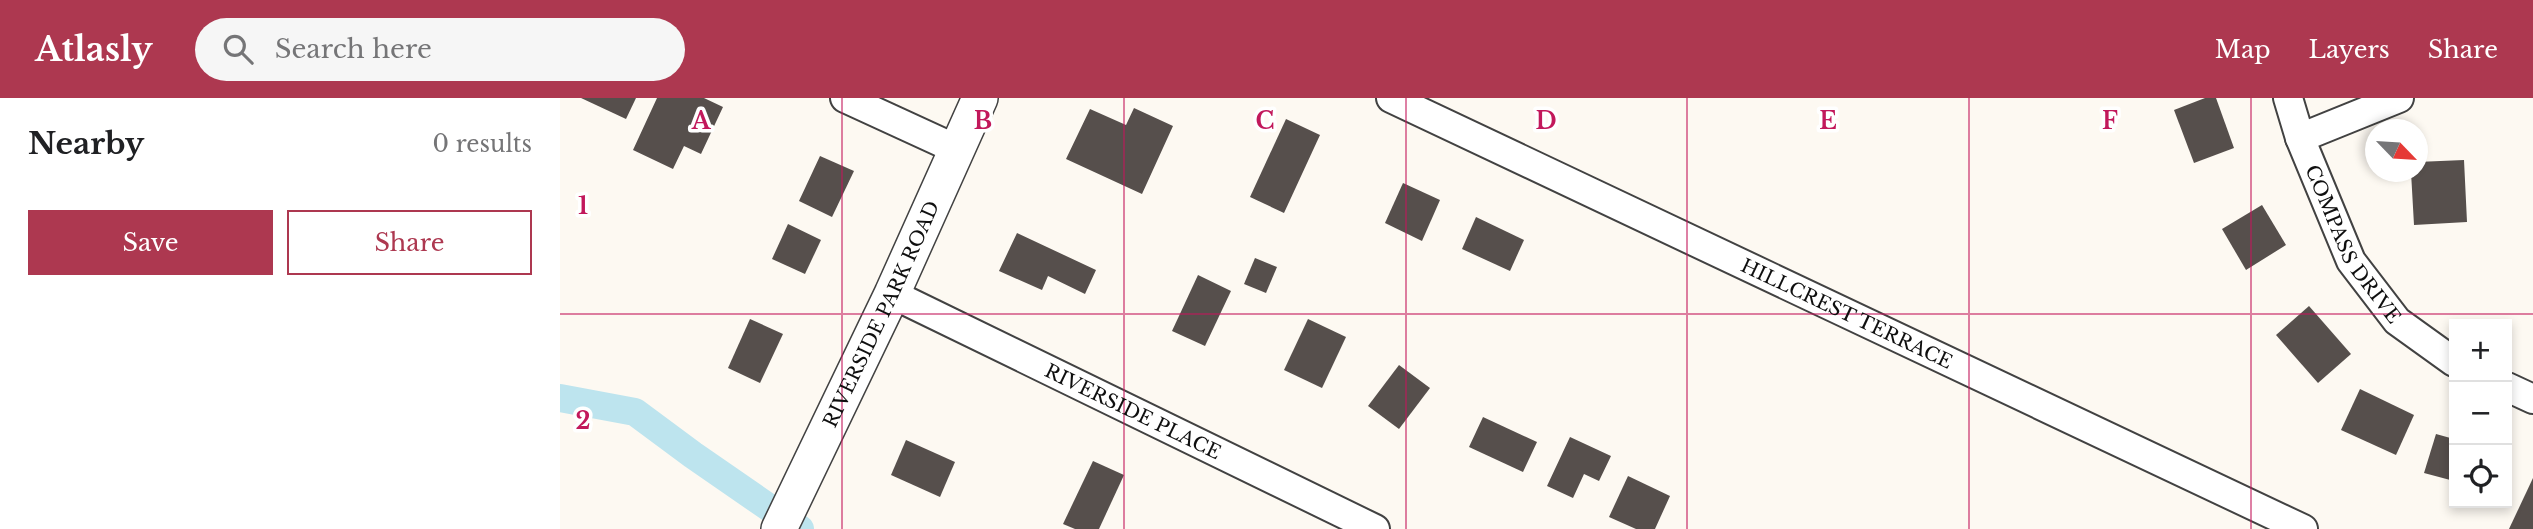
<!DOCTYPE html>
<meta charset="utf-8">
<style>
:root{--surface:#fff;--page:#f6f6f6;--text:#202124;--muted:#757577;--line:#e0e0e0;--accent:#ad3850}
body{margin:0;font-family:"Libre Baskerville",serif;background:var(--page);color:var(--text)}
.controls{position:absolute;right:21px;bottom:21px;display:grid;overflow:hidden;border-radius:0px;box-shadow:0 4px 10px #0003}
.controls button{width:63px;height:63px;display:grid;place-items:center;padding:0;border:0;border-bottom:2px solid var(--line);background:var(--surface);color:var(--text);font:35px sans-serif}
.compass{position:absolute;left:1805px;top:21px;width:63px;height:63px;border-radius:50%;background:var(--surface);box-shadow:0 4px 10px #0003;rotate:115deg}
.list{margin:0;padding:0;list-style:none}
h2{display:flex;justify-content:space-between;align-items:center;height:91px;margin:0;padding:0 28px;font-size:30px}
h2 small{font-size:23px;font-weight:400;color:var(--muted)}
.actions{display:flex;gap:14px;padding:21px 28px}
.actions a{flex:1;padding:16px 0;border:2px solid var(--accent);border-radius:0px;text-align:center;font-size:24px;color:var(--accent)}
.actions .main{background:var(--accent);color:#fff}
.icon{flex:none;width:38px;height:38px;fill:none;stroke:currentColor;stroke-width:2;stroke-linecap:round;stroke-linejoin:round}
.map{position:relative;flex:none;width:1973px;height:431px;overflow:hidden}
header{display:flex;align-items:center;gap:42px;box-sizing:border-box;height:98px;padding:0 35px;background:var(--accent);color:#fff}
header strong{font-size:33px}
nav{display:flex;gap:38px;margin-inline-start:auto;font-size:24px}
.search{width:490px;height:63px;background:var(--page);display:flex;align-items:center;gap:18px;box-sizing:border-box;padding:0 24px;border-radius:38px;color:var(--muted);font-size:26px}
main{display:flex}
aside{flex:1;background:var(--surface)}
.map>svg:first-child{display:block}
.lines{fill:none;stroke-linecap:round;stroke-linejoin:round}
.canal{stroke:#bde4ee;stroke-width:28}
.building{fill:#564f4c}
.minor-casing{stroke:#424242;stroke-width:32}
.tertiary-casing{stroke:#424242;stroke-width:38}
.minor{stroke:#fff;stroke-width:28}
.tertiary{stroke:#fff;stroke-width:35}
.grid{fill:none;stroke:#c2185b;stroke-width:2;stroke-opacity:0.55}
.labels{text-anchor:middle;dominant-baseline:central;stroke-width:7;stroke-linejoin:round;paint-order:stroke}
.street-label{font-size:19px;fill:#0f0f0f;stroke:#fff}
.grid-label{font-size:23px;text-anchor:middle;font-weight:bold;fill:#c2185b;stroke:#fff;stroke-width:7;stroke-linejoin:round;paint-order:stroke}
</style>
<header>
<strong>Atlasly</strong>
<div class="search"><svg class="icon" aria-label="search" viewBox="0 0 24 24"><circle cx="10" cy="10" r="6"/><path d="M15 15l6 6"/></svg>Search here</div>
<nav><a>Map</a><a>Layers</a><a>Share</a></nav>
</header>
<main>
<aside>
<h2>Nearby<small>0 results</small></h2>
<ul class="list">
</ul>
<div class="actions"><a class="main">Save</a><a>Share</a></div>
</aside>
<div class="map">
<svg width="1973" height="431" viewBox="0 0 1973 431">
<rect width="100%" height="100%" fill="#fdf9f2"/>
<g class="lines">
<path class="canal" d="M0,300l75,14 58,43 107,74"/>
</g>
<g class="building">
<path d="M21,0h55l-10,21z"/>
<path d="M97,0h47l19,9 -22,47 -17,-8 -11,23 -40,-19z"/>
<path d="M1645,0h11l18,50 -40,15 -20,-53z"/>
<path d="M574,10l39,18 -31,68 -76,-35 24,-50 36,16z"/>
<path d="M726,21l34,16 -36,78 -34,-16z"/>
<path d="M260,58l34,15 -22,46 -33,-16z"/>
<path d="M1904,62l3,62 -53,3 -3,-53h6v-10z"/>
<path d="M843,85l37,17 -18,41 -37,-18z"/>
<path d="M1702,107l24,40 -40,25 -24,-41z"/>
<path d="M916,119l48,23 -14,31 -48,-22z"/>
<path d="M228,126l33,16 -16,34 -33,-15z"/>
<path d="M457,135l79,37 -11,24 -37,-18 -6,14 -43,-19z"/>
<path d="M695,160l22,9 -11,26 -22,-9z"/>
<path d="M638,177l33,16 -26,55 -33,-15z"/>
<path d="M1749,208l42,48 -33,29 -42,-48z"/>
<path d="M190,221l33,15 -23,49 -32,-15z"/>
<path d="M748,221l38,18 -24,51 -38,-18z"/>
<path d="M839,267l31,23 -31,41 -31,-23z"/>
<path d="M1800,291l54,26 -18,40 -55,-25z"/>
<path d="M923,319l54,25 -14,30 -54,-25z"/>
<path d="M1876,336l18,5v42l-30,-8z"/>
<path d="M1010,339l41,19 -12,25 -15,-7 -11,24 -26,-12z"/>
<path d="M346,342l49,22 -15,35 -49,-22z"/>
<path d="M533,363l31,14 -25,54h-24l-12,-5z"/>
<path d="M1068,378l42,20 -15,33h-19l-27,-12z"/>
<path d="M1973,380v51h-24z"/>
</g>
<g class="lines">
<defs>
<g id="minor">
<path d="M285,0l111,51"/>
<path id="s1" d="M831,0l912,431"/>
<path id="s2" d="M1728,0l12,40 51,123 46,60 57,41"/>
<path d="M1740,40l99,-40"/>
<path id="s3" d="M332,196l483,235"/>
<path d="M1947,289l26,12"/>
</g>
<g id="tertiary">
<path id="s4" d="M219,431l113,-235 88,-196"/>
</g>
</defs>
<use href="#minor" class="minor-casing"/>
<use href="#tertiary" class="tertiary-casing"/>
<use href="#minor" class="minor"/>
<use href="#tertiary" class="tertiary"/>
</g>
<path class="grid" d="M282,0v431M564,0v431M846,0v431M1127,0v431M1409,0v431M1691,0v431M0,216h1973"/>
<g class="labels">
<g class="street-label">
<text stroke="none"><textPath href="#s2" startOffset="161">COMPASS DRIVE</textPath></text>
<text stroke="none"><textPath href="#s4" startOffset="238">RIVERSIDE PARK ROAD</textPath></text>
<text stroke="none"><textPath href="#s1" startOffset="504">HILLCREST TERRACE</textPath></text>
<text stroke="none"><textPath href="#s3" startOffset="268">RIVERSIDE PLACE</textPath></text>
</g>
</g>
<g class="grid-label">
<text x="141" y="31">A</text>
<text x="423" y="31">B</text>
<text x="705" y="31">C</text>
<text x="986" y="31">D</text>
<text x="1268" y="31">E</text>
<text x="1550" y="31">F</text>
<text x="23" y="116">1</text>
<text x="23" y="331">2</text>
</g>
</svg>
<div class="controls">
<button>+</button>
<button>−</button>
<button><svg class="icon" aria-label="locate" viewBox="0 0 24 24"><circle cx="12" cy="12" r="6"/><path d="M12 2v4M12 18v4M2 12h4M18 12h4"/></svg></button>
</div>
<svg class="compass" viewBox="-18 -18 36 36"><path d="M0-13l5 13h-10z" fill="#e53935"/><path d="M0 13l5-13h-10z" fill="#757577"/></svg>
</div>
</main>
